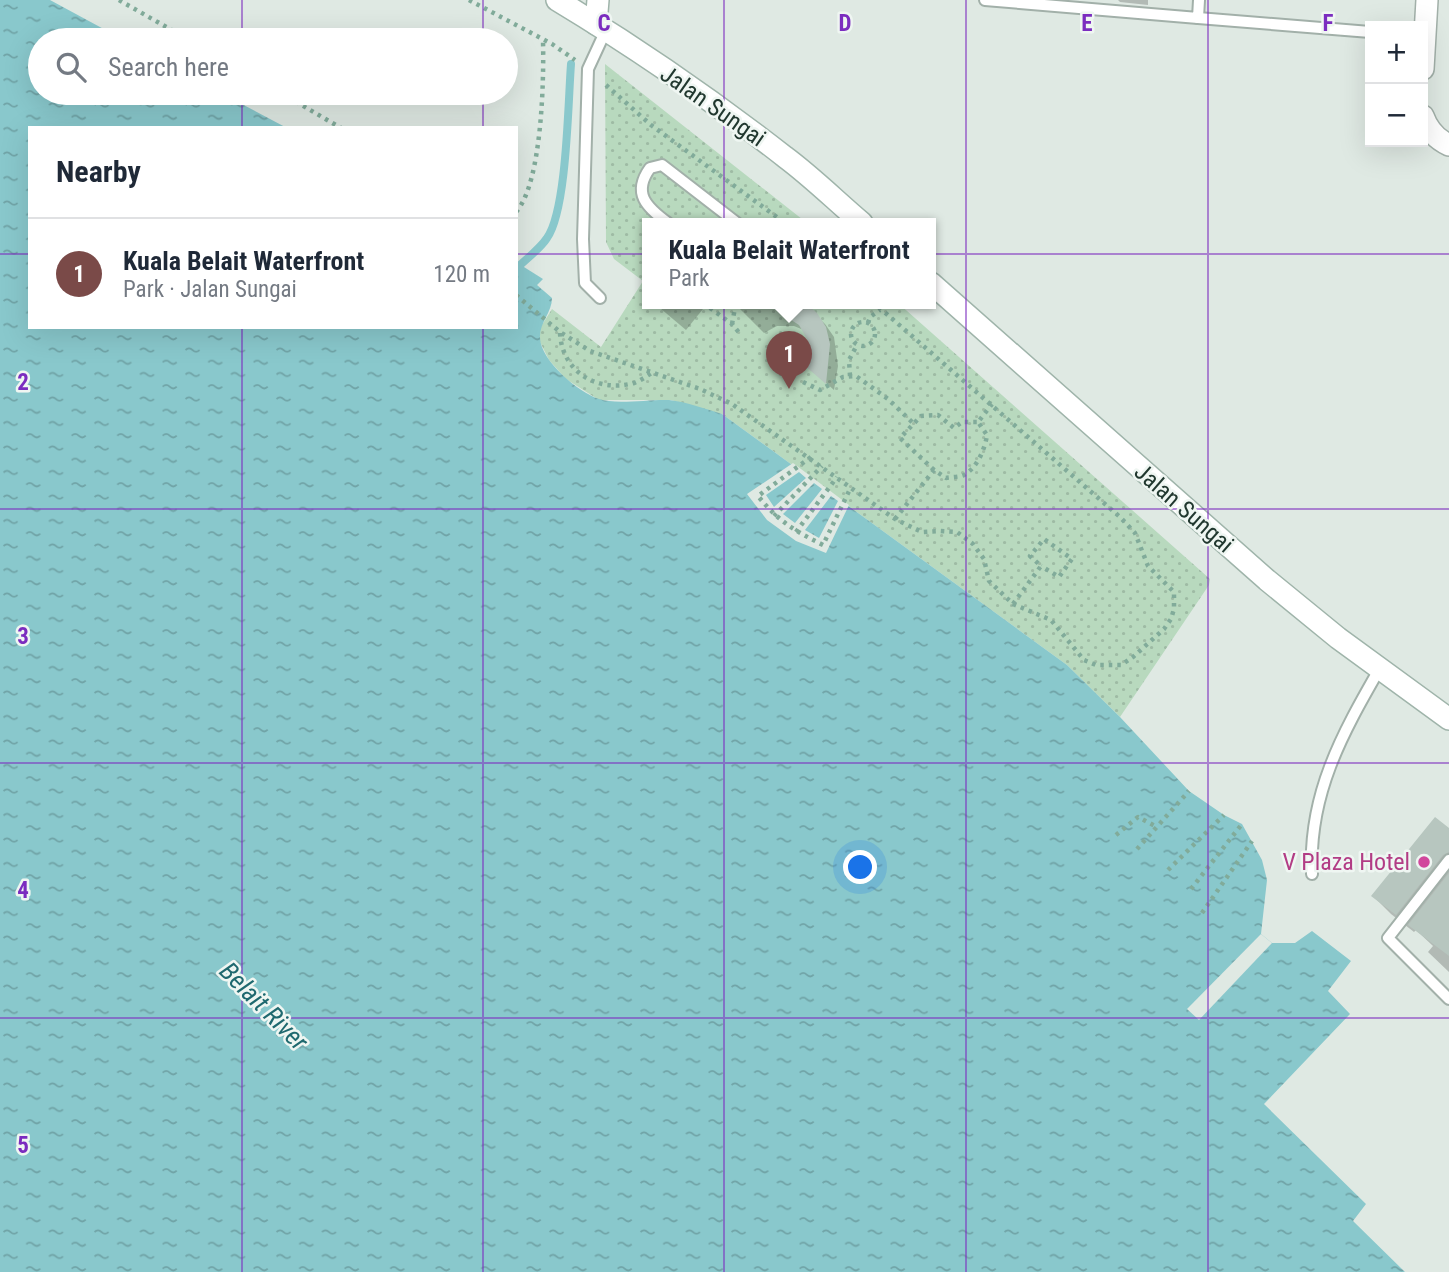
<!DOCTYPE html>
<meta charset="utf-8">
<style>
:root{--surface:#fff;--page:#f2f2f3;--text:#1f2937;--muted:#747a83;--line:#e0e1e3;--accent:#7a4a48}
body{margin:0;font-family:"Roboto Condensed",sans-serif;background:var(--page);color:var(--text)}
.controls{position:absolute;right:21px;top:21px;display:grid;overflow:hidden;border-radius:0px;box-shadow:0 7px 28px #0002}
.controls button{width:63px;height:63px;display:grid;place-items:center;padding:0;border:0;border-bottom:2px solid var(--line);background:var(--surface);color:var(--text);font:35px sans-serif}
.you{position:absolute;left:861px;top:868px;width:24px;height:24px;margin:-18px;border:5px solid #fff;border-radius:50%;background:#1a73e8;box-shadow:0 0 0 10px #1a73e833}
.badge{display:grid;place-items:center;width:46px;height:46px;border-radius:50%;background:var(--accent);color:#fff;font-size:23px;font-weight:700}
.pin{position:absolute;translate:-50% -58px;filter:drop-shadow(0 2px 4px #0008)}
.pin::after{content:'';position:absolute;top:37px;width:24px;height:21px;background:inherit;clip-path:polygon(0 0,100% 0,50% 100%)}
.popup{position:absolute;left:642px;top:218px;width:294px;height:91px;box-sizing:border-box;display:grid;place-content:center;border-radius:0px;background:var(--surface);filter:drop-shadow(0 2px 5px #0005);font-size:23px;white-space:nowrap;color:var(--muted)}
.popup b{font-size:26px;color:var(--text)}
.popup::after{content:'';position:absolute;left:50%;top:100%;margin-left:-14px;border:14px solid transparent;border-top-color:var(--surface)}
.list{margin:0;padding:0;list-style:none}
h2{display:flex;justify-content:space-between;align-items:center;height:91px;margin:0;padding:0 28px;font-size:30px}
h2 small{font-size:23px;font-weight:400;color:var(--muted)}
.list li{display:grid;grid-template-columns:46px 1fr auto;gap:21px;align-items:center;box-sizing:border-box;height:112px;padding:0 28px;border-top:2px solid var(--line)}
.list b{display:block;font-size:26px;white-space:nowrap}
.list p{margin:0;font-size:23px;white-space:nowrap;color:var(--muted)}
.list em{font-size:23px;font-style:normal;color:var(--muted)}
.icon{flex:none;width:38px;height:38px;fill:none;stroke:currentColor;stroke-width:2;stroke-linecap:round;stroke-linejoin:round}
.map{position:relative;flex:none;width:1449px;height:1272px;overflow:hidden}
.search{position:absolute;background:var(--surface);box-shadow:0 7px 28px #0002;left:28px;top:28px;width:490px;height:77px;display:flex;align-items:center;gap:18px;box-sizing:border-box;padding:0 24px;border-radius:38px;color:var(--muted);font-size:26px}
.panel{position:absolute;background:var(--surface);box-shadow:0 7px 28px #0002;left:28px;top:126px;width:490px;height:203px;border-radius:0px}
.map>svg:first-child{display:block}
.park{fill:url(#park-dots)}
.water{fill:url(#water-ripples)}
.pier{fill:#dfe9e3;fill-rule:evenodd}
.shadow{fill:#0003}
.lines{fill:none;stroke-linecap:round;stroke-linejoin:round}
.stream{stroke:#89c8cc;stroke-width:8}
.building{fill:#b7c6bf}
.lane-casing{stroke:#a2b0a9;stroke-width:14}
.street-casing{stroke:#a2b0a9;stroke-width:24}
.secondary-casing{stroke:#9fb4aa;stroke-width:24}
.path{stroke:#81ab9a;stroke-width:4.5;stroke-dasharray:3.5 5;stroke-linecap:butt}
.lane{stroke:#fff;stroke-width:10}
.street{stroke:#fff;stroke-width:21}
.secondary{stroke:#fff;stroke-width:21}
.grid{fill:none;stroke:#7b2cbf;stroke-width:2;stroke-opacity:0.55}
.hotel-dot{fill:#d1479c;stroke:#eff6f2;stroke-width:2.5}
.labels{text-anchor:middle;dominant-baseline:central;stroke-width:5;stroke-linejoin:round;paint-order:stroke}
.street-label{font-size:24px;fill:#21382f;stroke:#eff6f2}
.hotel-label{font-size:24px;fill:#b23c85;stroke:#eff6f2;text-anchor:end}
.water-label{font-size:26px;font-style:italic;fill:#1f696f;stroke:#eff6f2}
.grid-label{font-size:23px;text-anchor:middle;font-weight:bold;fill:#7b2cbf;stroke:#eff6f2;stroke-width:5;stroke-linejoin:round;paint-order:stroke}
</style>
<div class="map">
<svg width="1449" height="1272" viewBox="0 0 1449 1272">
<defs>
<pattern id="park-dots" width="8" height="8" patternUnits="userSpaceOnUse" patternTransform="scale(1.75)"><rect width="8" height="8" fill="#b8d9be"/><path d="M2 2h.1M6 6h.1" fill="none" stroke="#9ebba4" stroke-width="1.8" stroke-linecap="round"/></pattern>
<pattern id="water-ripples" width="26" height="14" patternUnits="userSpaceOnUse" patternTransform="scale(1.75)"><rect width="26" height="14" fill="#89c8cc"/><path d="M2 4q2-2 4 0t4 0M15 11q2-2 4 0t4 0" fill="none" stroke="#70a3a6"/></pattern>
</defs>
<rect width="100%" height="100%" fill="#dfe9e3"/>
<path class="park" d="M605,64l202,159h-160v80h251l312,276 -1,6 -89,132 -53,-52 -345,-251 -51,-14h-72l-33,-21 -17,-19 -9,-18v-14l12,-19 49,38 42,-66 -29,-22 -8,-17z"/>
<path class="water" d="M0,0h50l74,40h-84v53h181l66,35h-257v199h486v-65l27,17 -6,6 15,13c0,15 -13,25 -12,40 1,23 38,54 59,61 17,6 51,0 70,1 18,2 37,9 53,14l345,251 53,52 69,74 35,24 18,9 20,36 5,20 -6,54 11,9h23l17,-12 39,30 -23,30 22,23 -86,90 102,100 -13,17 52,51h-1405z"/>
<g class="pier">
<path d="M793,463l56,42 -23,48 -30,-12 -29,-21 -20,-26zM799,472l7,6 -32,29 -8,-12zM814,483l8,6 -27,34 -12,-9zM831,496l7,5 -19,37 -14,-8z"/>
<path d="M1261,934l11,9 -73,77 -12,-11z"/>
</g>
<g class="shadow">
<path d="M1118,0h30v5l-28,-3z"/>
<path d="M654,303h51l2,1 -21,26z"/>
<path d="M755,303h48l22,21 9,13 4,29 -4,24 -19,-17 -9,-42 -12,-5h-17l-13,7 -24,-24z"/>
<path d="M1449,830v142l-21,-20 5,-6 -17,-16 -2,2 -23,-18 -18,-18z"/>
</g>
<g class="lines">
<path class="stream" d="M516,269c10,-10 24,-20 31,-31 20,-28 21,-136 24,-174"/>
</g>
<g class="building">
<path d="M765,303h40l12,10 9,14 4,17 -4,40 -22,-19 3,-9v-17l-8,-14z"/>
<path d="M1435,817l14,11v24l-6,3 -47,60 -25,-19z"/>
<path d="M1449,873v83l-41,-31z"/>
</g>
<g class="lines">
<defs>
<g id="lane">
<path d="M985,0l213,18 1,-18"/>
<path d="M1198,18l172,14"/>
<path d="M668,223c-22,-16 -36,-30 -18,-55l12,-3 75,58"/>
<path d="M600,298l-15,-15 -2,-44 5,-170 18,-39"/>
<path d="M1449,860l-61,78 61,61"/>
<path d="M1312,874c-4,-79 30,-140 68,-206"/>
</g>
<g id="street">
<path d="M1423,69l4,-69"/>
<path d="M1423,116c5,14 13,23 26,29"/>
</g>
<g id="secondary">
<path d="M557,0c78,47 155,100 228,157 27,20 51,44 77,66"/>
<path d="M596,24l2,-24"/>
<path d="M931,283l336,297 71,58 111,81"/>
</g>
</defs>
<use href="#lane" class="lane-casing"/>
<use href="#street" class="street-casing"/>
<use href="#secondary" class="secondary-casing"/>
<g class="path">
<path d="M119,0l70,40"/>
<path d="M469,0l83,44 23,16"/>
<path d="M606,85l45,40 134,98"/>
<path d="M281,93l60,35"/>
<path d="M516,212c26,-29 28,-132 27,-172"/>
<path d="M516,295l44,37 30,19 110,38 32,15 163,115 27,13 18,-1 17,1 16,12 11,15 5,22 24,23 38,16 33,40 12,5h25l12,-8 31,-28 7,-10 3,-10v-17l-26,-26 -13,-33 -15,-16 -246,-214"/>
<path d="M703,303l29,21 9,11"/>
<circle cx="863" cy="334" r="12"/>
<path d="M868,323l2,-6 10,-7"/>
<path d="M732,324l3,-16 4,-5"/>
<path d="M560,333c2,39 37,60 74,50 6,-2 13,-7 19,-11"/>
<path d="M850,376l-1,-16 8,-15"/>
<path d="M803,382l17,8 23,-13 13,-1 32,23 26,25"/>
<path d="M811,457l-53,39c20,25 37,35 65,49l28,-58"/>
<path d="M934,470l-34,-32 21,-22 17,-1 16,13 8,-6h16"/>
<path d="M774,516l48,-50"/>
<path d="M895,519l39,-49 12,8c5,-1 14,-1 18,-3 13,-7 21,-26 23,-40l-9,-13 14,-18"/>
<path d="M796,532l41,-55"/>
<path d="M1013,604l28,-38 -11,-10 14,-17 28,20 -13,18 -18,-11"/>
<path d="M1116,835l22,-18 19,10"/>
<path d="M1137,849l52,-58"/>
<path d="M1168,870l56,-55"/>
<path d="M1191,889l51,-65"/>
<path d="M1202,913l50,-72"/>
</g>
<use href="#lane" class="lane"/>
<use href="#street" class="street"/>
<use href="#secondary" class="secondary"/>
</g>
<path class="grid" d="M242,0v40M483,0v40M724,0v1272M966,0v1272M1208,0v1272M242,93v35M483,93v35M0,254h30M516,254h933M242,327v945M483,327v945M0,509h1449M0,763h1449M0,1018h1449"/>
<circle class="hotel-dot" cx="1424" cy="862" r="7"/>
<g class="labels">
<g class="street-label">
<text transform="translate(713 106) rotate(35)">Jalan Sungai</text>
<text transform="translate(1184 508) rotate(41)">Jalan Sungai</text>
</g>
<g class="hotel-label">
<text x="1410" y="862">V Plaza Hotel</text>
</g>
<g class="water-label">
<text transform="translate(264 1006) rotate(45)">Belait River</text>
</g>
</g>
<g class="grid-label">
<text x="604" y="31">C</text>
<text x="845" y="31">D</text>
<text x="1087" y="31">E</text>
<text x="1328" y="31">F</text>
<text x="23" y="390">2</text>
<text x="23" y="644">3</text>
<text x="23" y="898">4</text>
<text x="23" y="1153">5</text>
</g>
</svg>
<div class="controls">
<button>+</button>
<button>−</button>
</div>
<div class="you"></div>
<div class="pin badge" style="left:789px;top:389px">1</div>
<div class="popup"><b>Kuala Belait Waterfront</b>Park</div>
<div class="search"><svg class="icon" aria-label="search" viewBox="0 0 24 24"><circle cx="10" cy="10" r="6"/><path d="M15 15l6 6"/></svg>Search here</div>
<section class="panel">
<h2>Nearby<small></small></h2>
<ul class="list">
<li><span class="badge">1</span><div><b>Kuala Belait Waterfront</b><p>Park · Jalan Sungai</p></div><em>120 m</em></li>
</ul>
</section>
</div>
